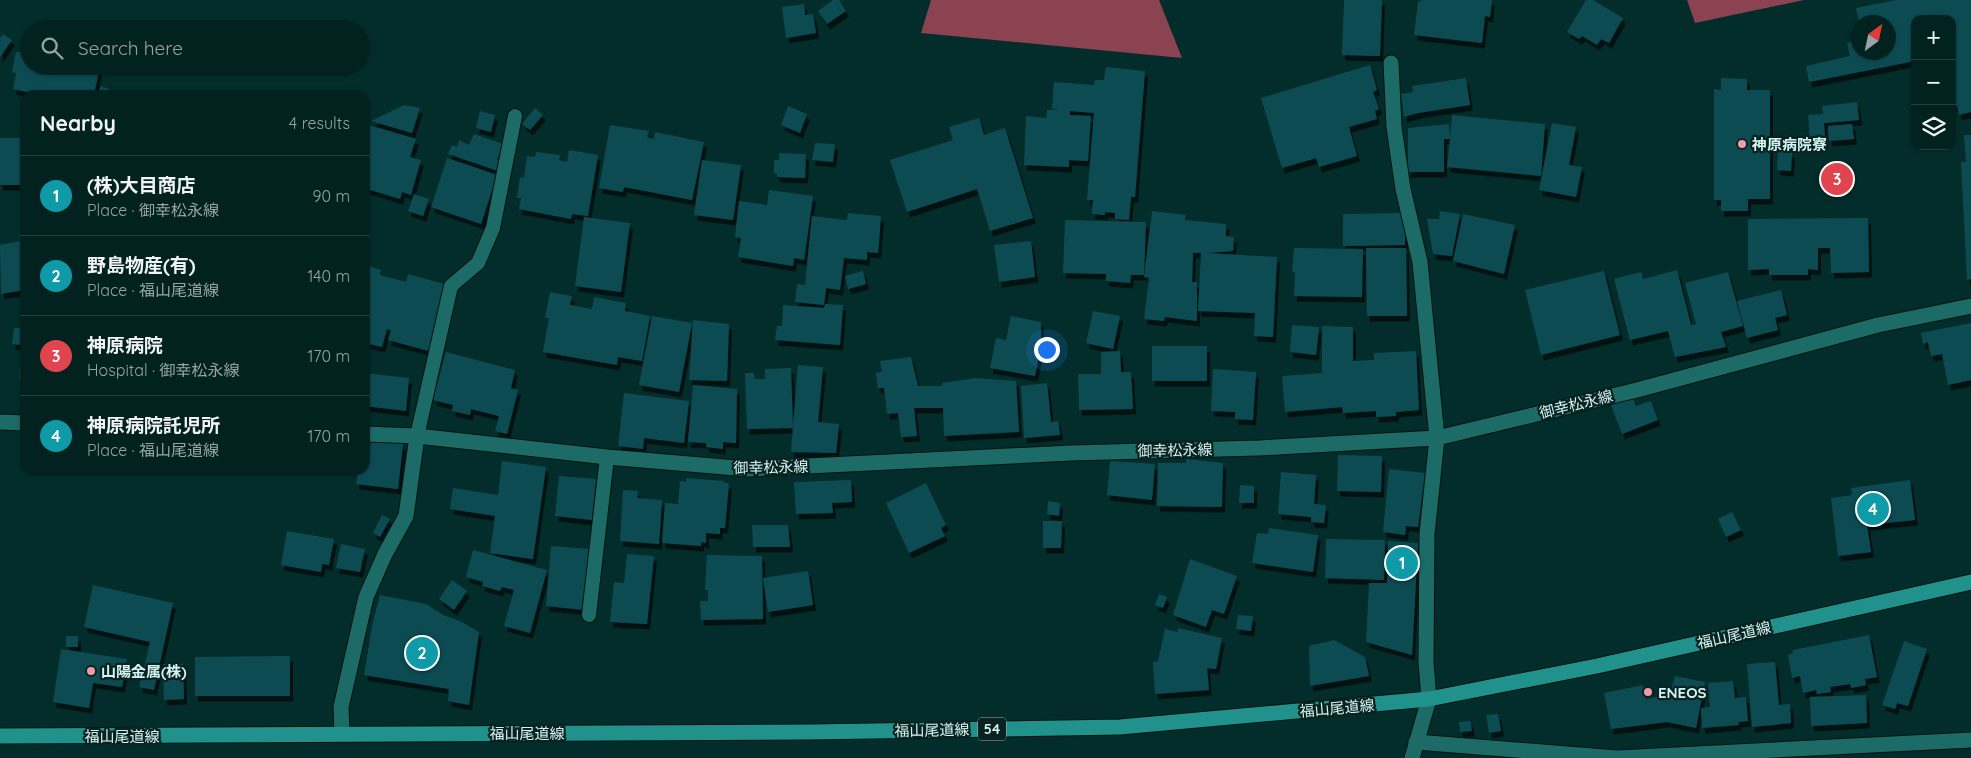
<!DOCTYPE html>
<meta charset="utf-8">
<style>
:root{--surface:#022220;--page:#0c2a29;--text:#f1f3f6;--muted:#96a4a5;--line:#233f3e;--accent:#f39aa9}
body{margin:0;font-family:Quicksand,"Noto Sans JP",sans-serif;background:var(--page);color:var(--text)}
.controls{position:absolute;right:15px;top:15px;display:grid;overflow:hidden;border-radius:10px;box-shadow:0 1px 4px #0004}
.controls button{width:45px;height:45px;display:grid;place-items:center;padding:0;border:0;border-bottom:1px solid var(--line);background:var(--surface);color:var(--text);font:25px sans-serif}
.compass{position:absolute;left:1851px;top:15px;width:45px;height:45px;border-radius:50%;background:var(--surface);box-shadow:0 1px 4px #0004;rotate:33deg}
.you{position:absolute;left:1046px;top:349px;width:18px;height:18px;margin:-12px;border:4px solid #fff;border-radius:50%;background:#1a73e8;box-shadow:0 0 0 8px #1a73e833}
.badge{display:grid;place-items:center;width:32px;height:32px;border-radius:50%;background:var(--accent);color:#fff;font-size:16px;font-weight:700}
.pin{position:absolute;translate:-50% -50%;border:2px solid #fff;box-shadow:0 1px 5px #0006}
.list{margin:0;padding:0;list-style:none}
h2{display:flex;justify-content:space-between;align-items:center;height:65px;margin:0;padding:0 20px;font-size:21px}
h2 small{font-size:16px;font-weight:400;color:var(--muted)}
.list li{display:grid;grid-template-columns:32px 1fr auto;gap:15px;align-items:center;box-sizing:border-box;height:80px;padding:0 20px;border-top:1px solid var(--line)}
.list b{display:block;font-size:19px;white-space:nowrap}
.list p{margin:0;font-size:16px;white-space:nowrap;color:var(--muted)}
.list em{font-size:16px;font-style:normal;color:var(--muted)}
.icon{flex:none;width:28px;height:28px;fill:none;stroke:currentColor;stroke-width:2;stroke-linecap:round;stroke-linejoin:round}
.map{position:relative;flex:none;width:1971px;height:758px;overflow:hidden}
.search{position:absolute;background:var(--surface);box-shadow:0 1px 4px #0004;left:20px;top:20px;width:350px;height:55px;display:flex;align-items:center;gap:12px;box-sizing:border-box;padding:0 18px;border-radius:28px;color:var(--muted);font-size:19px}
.panel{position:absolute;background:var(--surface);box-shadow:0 1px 4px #0004;left:20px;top:90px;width:350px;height:385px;border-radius:15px}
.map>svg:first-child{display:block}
.forest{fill:#8b4251}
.building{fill:#0c4b53;filter:url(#shadow)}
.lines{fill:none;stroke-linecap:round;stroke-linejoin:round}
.service-casing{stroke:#001412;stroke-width:16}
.minor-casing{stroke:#001412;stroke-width:17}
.secondary-casing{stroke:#001412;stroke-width:17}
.primary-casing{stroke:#001412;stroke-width:17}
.service{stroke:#1c6b66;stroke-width:14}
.minor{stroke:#1c6b66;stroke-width:15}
.secondary{stroke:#1c6b66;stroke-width:15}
.primary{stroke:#20918b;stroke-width:15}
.poi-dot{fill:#f39aa9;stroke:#0a2220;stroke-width:2}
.labels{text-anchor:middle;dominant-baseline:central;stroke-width:4.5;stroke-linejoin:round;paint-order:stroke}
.shield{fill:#0a2220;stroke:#96b6b2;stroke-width:1}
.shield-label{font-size:14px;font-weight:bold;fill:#d2f5f1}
.poi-label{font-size:15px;font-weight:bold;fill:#d2f5f1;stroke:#0a2220;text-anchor:start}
.street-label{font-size:15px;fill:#d2f5f1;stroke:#0a2220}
</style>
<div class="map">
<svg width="1971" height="758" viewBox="0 0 1971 758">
<defs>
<filter id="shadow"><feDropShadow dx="3" dy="5.5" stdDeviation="0" flood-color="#0009"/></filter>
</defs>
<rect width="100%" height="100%" fill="#032d2b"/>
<g class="forest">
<path d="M931,0h228l23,58 -261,-25z"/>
<path d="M1687,0h117l-109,23z"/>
</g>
<g class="building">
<path d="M833,0h6l7,11 -19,13 -9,-13z"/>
<path d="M1344,0h38l-2,56 -38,-1z"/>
<path d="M1422,0h70l-2,17 -5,-1 -3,27 -68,-8 4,-33z"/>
<path d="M1586,0h7l30,18 -14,25 -8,-4 -4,6 -15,-9 -3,3 -12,-7z"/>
<path d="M1896,0h75v112l-12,3 -2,-9 -5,1v-88h-37v42l-106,21 -3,-16 44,-10 -3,-13 11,-3v12h30v-30h-29l-3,-14z"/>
<path d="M804,4l1,11 8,-1 3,19 -30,5 -4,-31z"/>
<path d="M3,34l9,6 -12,17v-19z"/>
<path d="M24,37l5,1v28h71l-6,29h-54l-27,-6 3,-16 -4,-1 4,-20h5z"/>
<path d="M1370,65l7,25 -4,2 6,17 -4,2 2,8 -28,8 8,29 -38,11 -3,-9 -34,10 -21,-70z"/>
<path d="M1106,67l39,4 -10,126h-4l-2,23 -14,-1v-6l-10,-1v3l-13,-1 1,-14h-6l7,-87 -24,-2v4l21,1 -3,45 -19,-1v7l-45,-2 2,-49 20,2 1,-8h14l-9,-1 2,-27 40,3 1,-5h9z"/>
<path d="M1466,78l4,27 -52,8 -14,4 -3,-23 12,-2 -1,-6z"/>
<path d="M1721,78l26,1v11h23v109h-22v12h-27v-11h-7v-111l7,1z"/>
<path d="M101,86l22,9h-26z"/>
<path d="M1857,102l2,18 -35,3 1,16 -15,1 -2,-25 15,-1 -1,-8z"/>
<path d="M404,105l16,3 -8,25 -41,-12z"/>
<path d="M788,106l19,8 -7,19 -19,-8z"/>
<path d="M535,108l8,7 -13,15 -8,-6z"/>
<path d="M480,111l15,4 -4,17 -15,-4z"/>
<path d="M1452,115l93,9 -4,52 -94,-9 3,-28h-6v33h-36v-44l41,-4 1,14z"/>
<path d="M979,118l5,17 21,-7 28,90 -43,13 -13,-42 -70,23 -17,-52 63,-20 -4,-13z"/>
<path d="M1552,123l24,4 -7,38 13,2 -6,30 -37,-7z"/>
<path d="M365,124l51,15 -6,18 11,3 -10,35 -9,-3 -2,7 -33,-10 1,-2 -3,-1z"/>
<path d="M1852,124l2,15 -25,2 -1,-15z"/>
<path d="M610,125l39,6 -2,6 7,2 1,-7 49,10 -12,58 -68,-13 -1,5 -24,-4z"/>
<path d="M474,134l29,10 -6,16 4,1 -3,10 -50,-17 4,-9 5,2 2,-7 10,5z"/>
<path d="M1964,135h7v144l-4,1 -6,-118h5z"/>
<path d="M0,138h25v42h-3v5h-22z"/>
<path d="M815,143l20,1 -2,18 -21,-2z"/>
<path d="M569,150l29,5 -10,61 -16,-2 -1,5 -52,-10 2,-11h-4l3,-21 4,1 3,-22 8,1 1,-5 24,3 -1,5 8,2z"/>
<path d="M1778,152h14l-1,19 -14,-1z"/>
<path d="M779,153l27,1 -1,24 -28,-1v-3l-3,-1v-13h5z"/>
<path d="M447,158l50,17 -16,49 -50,-17z"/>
<path d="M702,160l39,5 -8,55 -39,-5z"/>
<path d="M769,190l44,6 -9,64 -10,-2 -1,8 -55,-9 3,-19 -6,-1 4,-36 28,4z"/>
<path d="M414,194l15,5 -6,17 -15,-5z"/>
<path d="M1152,211l34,4 -1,5 41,4v12l8,1 -1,14 -27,2 71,4 -4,80 -19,-1 1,-23 -57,-2 3,-58h-8l-1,29h5v39l-32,-4 -1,4 -20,-2 5,-41 -5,-1z"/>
<path d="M1440,211l20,3 -8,42 -19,-2 -6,-35h12z"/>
<path d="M848,213l33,3 -3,37 -11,-1v8l-23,-2 -4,32 -14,-2 -2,17 -29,-3 2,-18 8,1 7,-69 35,4z"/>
<path d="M1405,213v32l-62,1v-32z"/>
<path d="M1463,214l52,11 -11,49 -51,-13z"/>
<path d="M584,217l46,6 -9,69 -46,-6z"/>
<path d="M1868,218l1,54 -38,1 -1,-25h-12v22l-10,-1v6h-39v-6l-21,1v-51z"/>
<path d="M1065,220l81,2 -2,53h-13l-1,8 -24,-2v-7l-43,-1z"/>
<path d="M19,235h6v55l-24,4 -1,-49 20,-4z"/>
<path d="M1031,241l4,36 -36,5 -5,-37z"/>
<path d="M1294,248l69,1 -1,48 -68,-1 1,-24h-3z"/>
<path d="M1366,248h40l1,68h-40z"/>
<path d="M365,265l16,5 -1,5 26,7 2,-8 40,11 -19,66 -41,-11 3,-10 -4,-1 -5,18 -17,-4z"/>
<path d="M1677,270l14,55 5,-1 -11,-41 43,-11 15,54 -22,6 5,15 -51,10 -7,-26 -38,9 -16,-61 27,-7 2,7z"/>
<path d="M863,271l3,13 -18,5 -3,-13z"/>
<path d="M1604,271l16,64 -79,20 -16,-65z"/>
<path d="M1781,290l6,25 -12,3 3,12 -31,8 -10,-37z"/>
<path d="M550,292l22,4 -2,9 22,4 2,-12 32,6 -1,8 25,5 -8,45 -24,-4 -1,8 -74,-13 6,-34h-4z"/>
<path d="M825,304l18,1 -3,40 -65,-5 2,-14h5l1,-21 41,3z"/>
<path d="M1093,311l27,5 -7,33 -27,-6z"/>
<path d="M652,316l40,7 -13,69 -40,-7z"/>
<path d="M1011,316l30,6v23l-6,31 -45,-8 6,-30 10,2z"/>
<path d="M693,320l36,4 -2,57 -38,-1z"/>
<path d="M1971,323v57l-23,5 -6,-31 -11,2 -3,-14 -5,2 -2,-11z"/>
<path d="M1292,325l27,2 -3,28 -26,-3z"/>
<path d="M1322,326l31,1v34l21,-1v-7l42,-2 3,59 -23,2v4l-20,1v-6l-33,2 -1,-6 -57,5 -3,-36 40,-3z"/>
<path d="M14,328h11v52h-6l2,-35 -9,-1z"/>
<rect x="1152" y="346" width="55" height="35"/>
<path d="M1120,351l1,21h10l2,37 -54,1 -1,-36h23v-22z"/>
<path d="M446,352l69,18 -4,18 7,2 -11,44 -12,-3 4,-15 -28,-7 -1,6 -18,-4 1,-6 -20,-5z"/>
<path d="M911,357l7,29h24v-3l33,-5 41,3 3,51 -75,4 -1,-28h-29l3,28 -16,1 -3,-24 -11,1 -3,-26h-6l-2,-15 6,-1 -2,-11z"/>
<path d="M798,365l25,2 -5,55 21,2 -3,29 -45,-1z"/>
<path d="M791,368l2,60 -46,1 -2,-56h9l1,6h10v-10z"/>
<path d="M1213,369l43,3 -3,48 -18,-1v-7l-24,-1z"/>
<path d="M365,373l44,5 -3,33 -41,-5z"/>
<path d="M1047,383l4,39 7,-1 2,14 -36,3 -3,-52z"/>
<path d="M693,385l44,4 -1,54 -13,-1v7l-17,-2v-4l-18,-1z"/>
<path d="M624,393l65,8 -5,42 -40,-5 -1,11 -25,-3z"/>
<path d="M1633,397l3,9 15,-5 7,19 -36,14 -11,-29z"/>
<path d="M365,439l38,5 -5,45 -42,-5 2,-14h7z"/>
<path d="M1338,455l44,1 -1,36 -44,-1z"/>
<path d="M1186,459l37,4 -1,44 -65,-1 1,-43h28z"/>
<path d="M502,461l44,6 -13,92 -43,-6 5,-37 -45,-7 3,-21 45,7z"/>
<path d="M1110,461l45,3 -3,36 -45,-5z"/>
<path d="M1389,469l36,4 -7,54 -12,-1 -1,9 -22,-3z"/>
<path d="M1281,472l35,3 -2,29 12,1 -2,18 -13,-1v-5l-33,-3z"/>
<path d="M559,476l37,3 -4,41 -37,-4z"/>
<path d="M686,478l38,3v2h5l-4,45h-5v6l-14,-1v10l-5,-1v4l-39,-3 3,-40 13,1 2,-23 6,1z"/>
<path d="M851,480l1,22 -20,1 1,10 -37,1 -2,-32z"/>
<path d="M1910,480l5,40 -48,5 4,27 -33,4 -7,-58 21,-3 -1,-7z"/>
<path d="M926,483l20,42 -5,3 4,8 -36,17 -23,-50z"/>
<path d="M1240,485l14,1v17h-15z"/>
<path d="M623,490l15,1 -1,7 25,2 -3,44 -39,-3z"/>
<path d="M1048,501l12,2 -1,13 -12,-2z"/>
<path d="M1732,512l9,18 -15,7 -8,-18z"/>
<path d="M382,515l8,4 -10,18 -7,-4z"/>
<path d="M1043,521h19l-1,27h-18z"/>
<path d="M752,525h36l2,22h-37z"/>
<path d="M1269,528l49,7 -5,37 -61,-9 5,-30 11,1z"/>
<path d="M287,531l47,8 -5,26 -7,-1 -1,8 -40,-7z"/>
<path d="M1326,539l59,1 -1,40 -59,-2z"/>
<path d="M1388,541l30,2 -6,112 -46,-13 3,-59h18z"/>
<path d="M341,544l24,5 -5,23 -24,-4z"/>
<path d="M551,546l39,3 -5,61 -39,-4z"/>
<path d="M473,550l74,20 -17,63 -26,-7 10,-36 -12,-3 -2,4 -18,-5 1,-4 -17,-5z"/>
<path d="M627,554l27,2 -7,68 -37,-2 4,-40 10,1z"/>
<path d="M707,555l55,1 1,63 -62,1 -1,-19h8v-11h-3z"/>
<path d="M1190,559l47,17 -13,38 -12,-4 -6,17 -33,-12z"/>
<path d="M808,571l5,34 -45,7 -5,-34z"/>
<path d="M452,580l15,11 -13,19 -15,-11z"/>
<path d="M93,585l80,18 -19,87 -15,-3 11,-45 -66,-15z"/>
<path d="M1159,594l8,3 -4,11 -8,-3z"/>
<path d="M380,595l46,9 17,11 17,6 19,11 -10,73 -21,-4 1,-12 -85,-14 9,-54z"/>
<path d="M1238,615l15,1 -2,15 -15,-2z"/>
<path d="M1178,628l44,10 -6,31 -9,-1 2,22 -54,4 -2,-32 5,-1 7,-32 13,3z"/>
<path d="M1869,635l8,42 -12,2 1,6 -15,3 -1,-4 -20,3 1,5 -14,2 -1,-4 -13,3 -3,-17 -8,2 -4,-23 5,-2v-3z"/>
<rect x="66" y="636" width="12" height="11"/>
<path d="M1334,640l31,17 4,19 -59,10 -1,-40z"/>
<path d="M1904,641l23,8 -19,57 -11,-3 -2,6 -13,-4z"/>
<path d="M61,649l66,10 -5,28 -29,-4 -4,25 -36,-6z"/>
<path d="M290,656v40h-95v-39z"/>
<path d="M1775,662l4,43 11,-1 1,19 -39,4 -5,-63z"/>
<path d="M163,664h20l1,35 -20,1z"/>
<path d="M1675,676l30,6 -9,46 -29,-6 -56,7 -7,-36 39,-8 3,14 24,-5z"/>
<path d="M1733,681l2,17 11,-1 2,24 -10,1 1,3 -37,3 -1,-20 9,-1 -2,-24z"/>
<path d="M1866,695l1,28 -56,3 -1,-29z"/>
<path d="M1498,714l3,17 -12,2 -3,-18z"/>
<path d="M1470,721l2,10 -12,1 -1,-10z"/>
</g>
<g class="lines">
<defs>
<g id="service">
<path d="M417,436l34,-150 27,-23 15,-35 22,-112"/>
<path d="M589,615l18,-158"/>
</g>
<g id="minor">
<path d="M1391,63l3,64 9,62 17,73 17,176 -10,96 -1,128 3,37 -17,59"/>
<path d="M342,734l-1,-27 25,-110 19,-43 21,-38 11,-80"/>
<path d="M1416,742l201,16 354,-18"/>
</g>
<g id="secondary">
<path d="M0,422l25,1"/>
<path d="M365,434l52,2 190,21 141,12 323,-16 188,-5 178,-10 200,-48 241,-65 93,-19"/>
</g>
<path id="primary" d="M0,736l809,-4 311,-5 309,-28 168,-33 374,-84"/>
</defs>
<use href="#service" class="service-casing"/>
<use href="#minor" class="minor-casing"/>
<use href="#secondary" class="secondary-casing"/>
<use href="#primary" class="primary-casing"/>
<use href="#service" class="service"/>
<use href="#minor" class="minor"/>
<use href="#secondary" class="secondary"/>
<use href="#primary" class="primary"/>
</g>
<g class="poi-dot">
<circle cx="1742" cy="144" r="5"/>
<circle cx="91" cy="671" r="5"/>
<circle cx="1648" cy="692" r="5"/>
</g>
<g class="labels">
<rect class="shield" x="978" y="717.5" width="28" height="23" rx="4"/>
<g class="shield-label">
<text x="992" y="729">54</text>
</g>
<g class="poi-label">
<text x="1752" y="144">神原病院寮</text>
<text x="101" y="671">山陽金属(株)</text>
<text x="1658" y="692">ENEOS</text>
</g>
<g class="street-label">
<text transform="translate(1576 404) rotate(-14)">御幸松永線</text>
<text transform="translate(1175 450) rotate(-1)">御幸松永線</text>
<text transform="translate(771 467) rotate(-1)">御幸松永線</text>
<text transform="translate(1734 635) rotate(-13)">福山尾道線</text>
<text transform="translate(1337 708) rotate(-5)">福山尾道線</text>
<text transform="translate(932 730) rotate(-1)">福山尾道線</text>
<text x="527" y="733">福山尾道線</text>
<text x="122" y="736">福山尾道線</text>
</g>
</g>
</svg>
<div class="controls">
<button>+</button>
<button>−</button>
<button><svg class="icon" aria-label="layers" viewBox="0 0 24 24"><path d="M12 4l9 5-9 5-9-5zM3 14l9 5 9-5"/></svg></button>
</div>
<svg class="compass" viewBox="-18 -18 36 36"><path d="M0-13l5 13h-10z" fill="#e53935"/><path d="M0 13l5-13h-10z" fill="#96a4a5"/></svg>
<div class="you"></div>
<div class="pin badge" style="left:1402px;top:563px;background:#0f9aa8">1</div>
<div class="pin badge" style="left:422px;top:653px;background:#0f9aa8">2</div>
<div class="pin badge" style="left:1837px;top:179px;background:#e0444e">3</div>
<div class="pin badge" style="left:1873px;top:509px;background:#0f9aa8">4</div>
<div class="search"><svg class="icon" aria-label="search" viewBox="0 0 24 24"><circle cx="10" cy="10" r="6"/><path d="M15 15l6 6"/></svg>Search here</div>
<section class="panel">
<h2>Nearby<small>4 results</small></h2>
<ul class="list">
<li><span class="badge" style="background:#0f9aa8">1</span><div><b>(株)大目商店</b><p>Place · 御幸松永線</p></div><em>90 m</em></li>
<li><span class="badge" style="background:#0f9aa8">2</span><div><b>野島物産(有)</b><p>Place · 福山尾道線</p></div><em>140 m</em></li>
<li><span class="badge" style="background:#e0444e">3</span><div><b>神原病院</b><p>Hospital · 御幸松永線</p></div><em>170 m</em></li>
<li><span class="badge" style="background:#0f9aa8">4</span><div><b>神原病院託児所</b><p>Place · 福山尾道線</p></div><em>170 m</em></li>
</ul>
</section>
</div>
